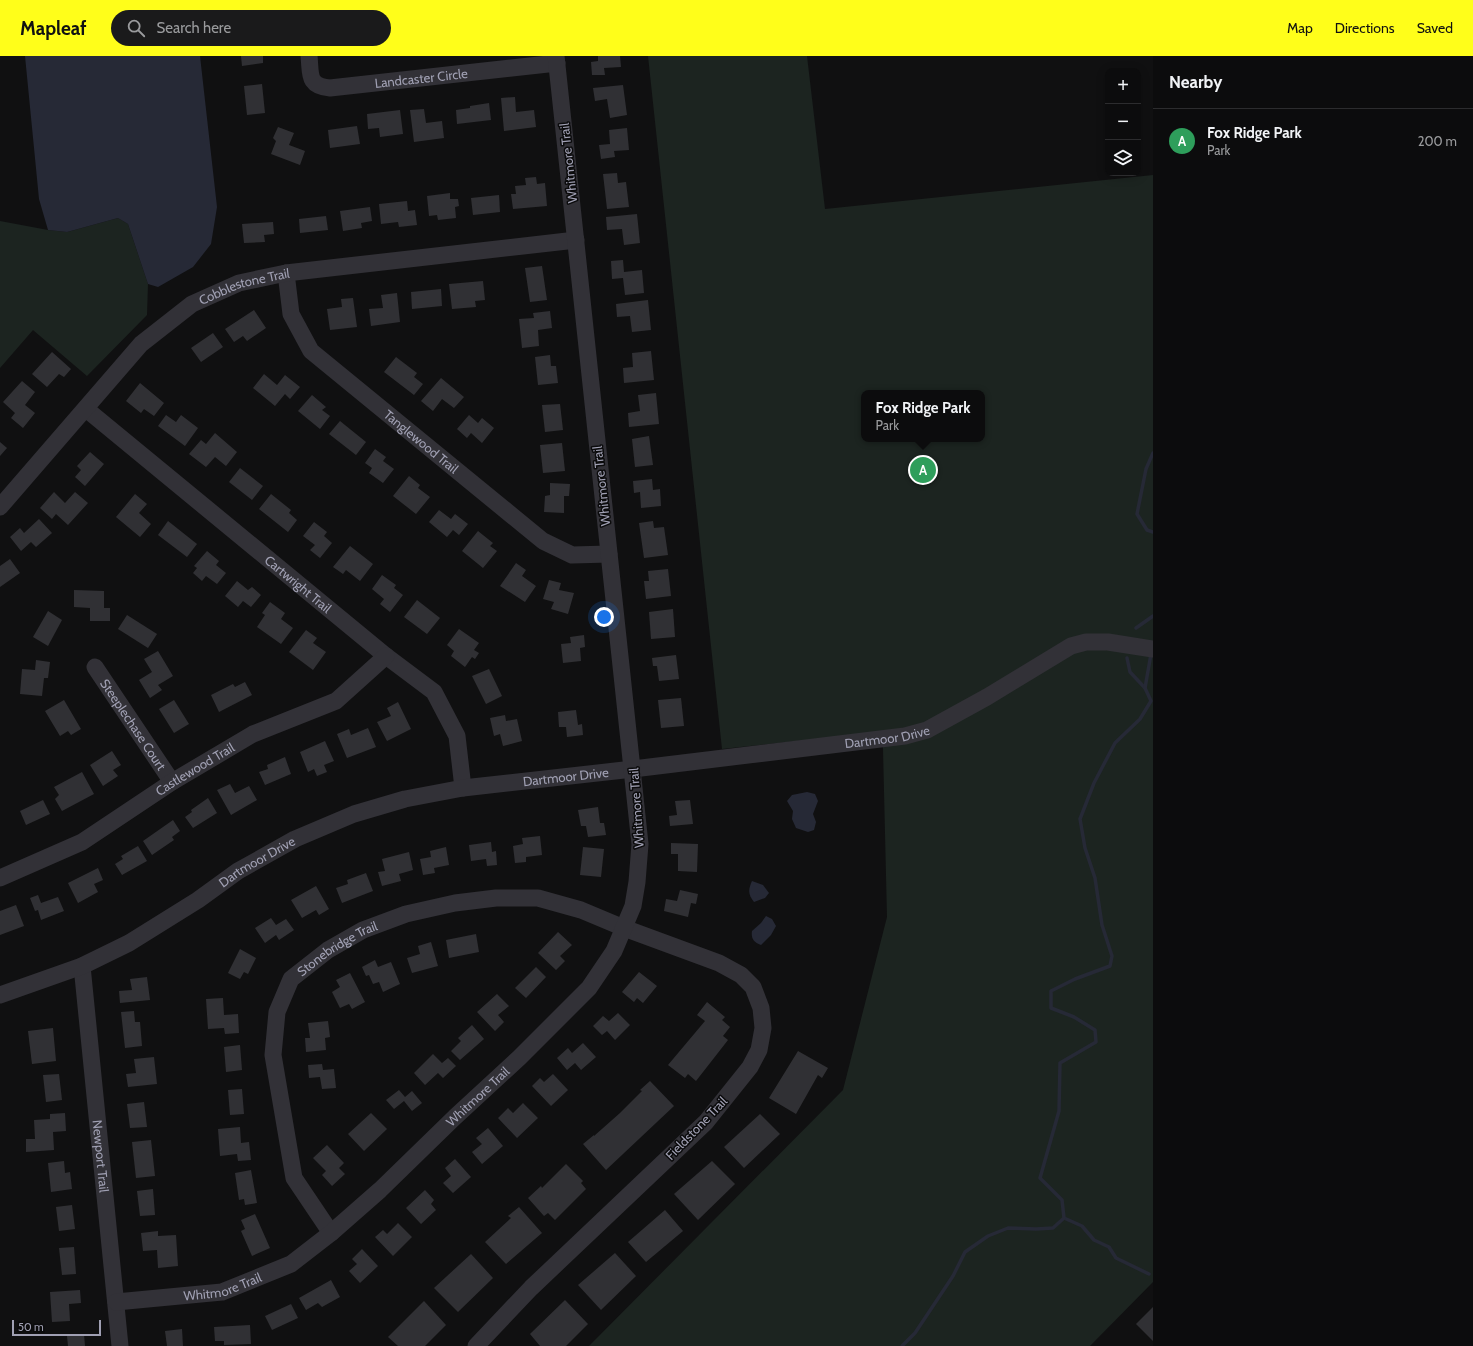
<!DOCTYPE html>
<meta charset="utf-8">
<style>
:root{--surface:#0c0c0d;--page:#1a1a1b;--text:#f1f3f6;--muted:#9a9b9d;--line:#2c2c2e;--accent:#fffe1a}
body{margin:0;font-family:Cabin,sans-serif;background:var(--page);color:var(--text)}
.controls{position:absolute;right:12px;top:12px;display:grid;overflow:hidden;border-radius:8px;box-shadow:0 2px 10px #0003}
.controls button{width:36px;height:36px;display:grid;place-items:center;padding:0;border:0;border-bottom:1px solid var(--line);background:var(--surface);color:var(--text);font:20px sans-serif}
.scale{position:absolute;left:12px;bottom:10px;width:89px;box-sizing:border-box;padding-left:4px;border:2px solid #a0a0b3;border-top:0;font-size:11px;line-height:14px;white-space:nowrap;color:#a0a0b3;-webkit-text-stroke:3px #0b0b0c;paint-order:stroke}
.you{position:absolute;left:604px;top:561px;width:14px;height:14px;margin:-10px;border:3px solid #fff;border-radius:50%;background:#1a73e8;box-shadow:0 0 0 6px #1a73e833}
.badge{display:grid;place-items:center;width:26px;height:26px;border-radius:50%;background:var(--accent);color:#fff;font-size:13px;font-weight:700}
.pin{position:absolute;translate:-50% -50%;border:2px solid #fff;box-shadow:0 1px 4px #0006}
.popup{position:absolute;left:861px;top:334px;width:124px;height:52px;box-sizing:border-box;display:grid;place-content:center;border-radius:8px;background:var(--surface);filter:drop-shadow(0 1px 3px #0005);font-size:13px;white-space:nowrap;color:var(--muted)}
.popup b{font-size:15px;color:var(--text)}
.popup::after{content:'';position:absolute;left:50%;top:100%;margin-left:-8px;border:8px solid transparent;border-top-color:var(--surface)}
.list{margin:0;padding:0;list-style:none}
h2{display:flex;justify-content:space-between;align-items:center;height:52px;margin:0;padding:0 16px;font-size:17px}
h2 small{font-size:13px;font-weight:400;color:var(--muted)}
.list li{display:grid;grid-template-columns:26px 1fr auto;gap:12px;align-items:center;box-sizing:border-box;height:64px;padding:0 16px;border-top:1px solid var(--line)}
.list b{display:block;font-size:15px;white-space:nowrap}
.list p{margin:0;font-size:13px;white-space:nowrap;color:var(--muted)}
.list em{font-size:13px;font-style:normal;color:var(--muted)}
.icon{flex:none;width:22px;height:22px;fill:none;stroke:currentColor;stroke-width:2;stroke-linecap:round;stroke-linejoin:round}
.map{position:relative;flex:none;width:1153px;height:1290px;overflow:hidden}
header{display:flex;align-items:center;gap:24px;box-sizing:border-box;height:56px;padding:0 20px;background:var(--accent);color:#111}
header strong{font-size:19px}
nav{display:flex;gap:22px;margin-inline-start:auto;font-size:14px}
.search{width:280px;height:36px;background:var(--page);display:flex;align-items:center;gap:10px;box-sizing:border-box;padding:0 14px;border-radius:22px;color:var(--muted);font-size:15px}
main{display:flex}
aside{flex:1;background:var(--surface)}
.map>svg:first-child{display:block}
.green{fill:#1c2420;fill-rule:evenodd}
.water{fill:#262936}
.lines{fill:none;stroke-linecap:round;stroke-linejoin:round}
.stream{stroke:#262936;stroke-width:3.5}
.building{fill:#303034}
.minor{stroke:#323137;stroke-width:17}
.labels{text-anchor:middle;dominant-baseline:central;stroke-width:3;stroke-linejoin:round;paint-order:stroke}
.street-label{font-size:13px;fill:#a0a0b3;stroke:#0b0b0c}
</style>
<header>
<strong>Mapleaf</strong>
<div class="search"><svg class="icon" aria-label="search" viewBox="0 0 24 24"><circle cx="10" cy="10" r="6"/><path d="M15 15l6 6"/></svg>Search here</div>
<nav><a>Map</a><a>Directions</a><a>Saved</a></nav>
</header>
<main>
<div class="map">
<svg width="1153" height="1290" viewBox="0 0 1153 1290">
<rect width="100%" height="100%" fill="#101011"/>
<g class="green">
<path d="M648,0h159l18,153 328,-34v1107l-63,64h-501l254,-256 44,-173 -4,-168 -2,-17 -159,17zM864,337h118v46h-118z"/>
<path d="M118,162l10,6 20,60 -1,31 -60,61 -54,-46 -33,38v-147l48,9 19,2z"/>
</g>
<g class="water">
<path d="M25,0h175l17,151 -6,37 -18,23 -35,20 -10,-3 -20,-60 -10,-6 -51,14 -19,-2 -9,-31z"/>
<path d="M807,736l8,2 3,7 -5,13 3,8 -2,8 -6,2 -12,-4 -4,-9 1,-8 -6,-10 5,-6z"/>
<path d="M752,825l11,4 6,8 -4,5 -11,4c-6,-8 -6,-12 -2,-21z"/>
<path d="M766,860l6,3 4,7 -5,9 -10,10c-8,-3 -10,-7 -9,-14l9,-8z"/>
</g>
<g class="lines">
<g class="stream">
<path d="M1153,397l-7,16 -9,45 10,16 6,2"/>
<path d="M1136,572l17,-12"/>
<path d="M1127,602l3,14 15,16"/>
<path d="M1064,1162l18,8 12,14 15,7 7,11 33,16"/>
<path d="M902,1290l13,-13 38,-57 12,-24 23,-16 20,-8 28,1 17,-1 11,-10 -2,-18 -22,-22 19,-67 1,-48 36,-21 -1,-12 -21,-13 -23,-9v-17l24,-12 35,-13 2,-10 -10,-31 -7,-47 -10,-30 -5,-29 14,-36 21,-40 25,-24 11,-18 -6,-13 6,-34"/>
</g>
</g>
<g class="building">
<path d="M241,0h22v7l-21,3z"/>
<path d="M598,0h22l1,11 -17,1 1,7h-13l-1,-13 7,-1z"/>
<path d="M262,28l3,29 -18,2 -3,-29z"/>
<path d="M623,29l4,30 -17,3 -3,-19 -12,2 -2,-13z"/>
<path d="M515,41l1,15 18,-2 2,17 -32,4 -3,-33z"/>
<path d="M489,47l2,17 -34,4 -1,-14 14,-2v-2z"/>
<path d="M424,53l2,14 16,-2 2,17 -30,4 -4,-32z"/>
<path d="M400,54l3,24 -23,3 -1,-9 -11,1 -1,-15z"/>
<path d="M357,70l3,18 -30,4 -2,-18z"/>
<path d="M278,71l16,6 -5,12 16,6 -5,14 -29,-11 5,-13 -3,-3z"/>
<path d="M627,72l2,22 -15,1 1,6 -14,2 -2,-14 11,-1 -1,-14z"/>
<path d="M617,117l1,10 8,-1 3,25 -22,2 -4,-35z"/>
<path d="M536,121l1,7 8,-1 2,23 -34,3 -2,-15h5l-1,-8 11,-1 -1,-7z"/>
<path d="M450,137v6h8l1,7 -4,1 1,11 -18,2 -1,-5 -8,1 -2,-20z"/>
<path d="M499,139l1,17 -27,3 -2,-17z"/>
<path d="M407,145l1,10 7,-1 2,15 -18,2 -1,-5 -17,2 -2,-20z"/>
<path d="M370,151l2,14 -11,2 1,5 -19,3 -3,-20z"/>
<path d="M637,158l3,29 -16,2 -2,-16 -15,1 -1,-13z"/>
<path d="M326,160l2,14 -28,3 -1,-14z"/>
<path d="M273,166l1,12 -10,1 1,7 -21,1 -2,-19z"/>
<path d="M623,204l1,12 18,-2 2,23 -19,2 -2,-17 -11,1 -1,-18z"/>
<path d="M542,210l5,34 -17,2 -5,-34z"/>
<path d="M483,225l2,19 -10,1 1,6 -24,2 -3,-25z"/>
<path d="M441,233l1,17 -30,3 -1,-17z"/>
<path d="M397,237l3,29 -29,4 -2,-17 14,-1 -2,-13z"/>
<path d="M353,242l4,29 -27,3 -3,-21 15,-2 -1,-8z"/>
<path d="M648,244l3,30 -19,2 -2,-16 -13,1 -1,-13z"/>
<path d="M254,254l12,18 -19,13 -4,-5 -9,6 -9,-13z"/>
<path d="M550,255l2,17 -14,2 1,16 -17,2 -3,-29 15,-1 -1,-5z"/>
<path d="M213,277l10,14 -22,15 -10,-14z"/>
<path d="M651,295l3,29 -30,3 -1,-15 10,-1 -1,-14z"/>
<path d="M52,296l19,17 -7,8 -5,-3 -12,13 -15,-13z"/>
<path d="M550,299l1,11h5l2,17 -20,2 -3,-28z"/>
<path d="M396,301l21,16 -3,4 9,7 -9,11 -30,-23z"/>
<path d="M264,318l13,11 8,-10 15,12 -10,12 -5,-5 -10,12 -22,-18z"/>
<path d="M441,322l23,19 -10,11 -12,-9 -9,12 -12,-10z"/>
<path d="M22,325l13,11 -10,13 10,8 -12,15 -12,-10 4,-5 -12,-11z"/>
<path d="M140,327l24,20 -10,13 -10,-7 -3,4 -15,-12z"/>
<path d="M656,337l3,31 -30,3 -1,-14 12,-2 -2,-16z"/>
<path d="M312,339l14,12 -4,3 8,6 -10,13 -22,-18z"/>
<path d="M560,348l3,26 -18,2 -3,-27z"/>
<path d="M166,359l10,7 5,-7 17,13 -13,18 -27,-20z"/>
<path d="M469,359l9,8 4,-5 12,10 -12,15 -11,-10 -4,5 -10,-9z"/>
<path d="M340,365l26,21 -10,13 -27,-21z"/>
<path d="M215,377l22,19 -11,14 -11,-9 -9,10 -17,-13 12,-14 5,4z"/>
<path d="M649,380l4,29 -18,2 -3,-28z"/>
<path d="M0,386l7,6 -7,8z"/>
<path d="M562,387l3,28 -22,2 -3,-28z"/>
<path d="M375,393l11,8 -3,4 11,8 -11,14 -14,-10 3,-5 -7,-5z"/>
<path d="M90,396l14,12 -19,22 -10,-9 6,-7 -4,-4z"/>
<path d="M240,412l23,18 -11,14 -23,-18z"/>
<path d="M409,420l11,9 -2,3 12,9 -14,17 -23,-18z"/>
<path d="M652,423l1,11 7,-1 1,17 -20,2 -1,-16 -6,1 -1,-12z"/>
<path d="M550,427l20,1 -1,12h-5v17l-20,-1 1,-16 5,-1z"/>
<path d="M54,436l11,11 10,-11 13,11 -20,22 -12,-11 -4,5 -12,-11z"/>
<path d="M135,438l12,10 -8,9 12,11 -11,13 -24,-20z"/>
<path d="M271,438l20,16 -2,3 8,7 -9,12 -29,-23z"/>
<path d="M439,454l12,9 4,-5 13,10 -9,11 -6,-5 -6,7 -18,-15z"/>
<path d="M39,463l13,14 -16,14 -5,-5 -10,9 -11,-14 10,-9 4,5z"/>
<path d="M168,465l29,23 -10,13 -29,-22z"/>
<path d="M653,465l1,7 10,-1 4,28 -24,3 -5,-35z"/>
<path d="M314,466l13,10 -3,4 8,7 -12,15 -10,-8 5,-5 -12,-9z"/>
<path d="M478,475l15,12 -3,3 7,5 -14,17 -21,-17z"/>
<path d="M350,490l23,18 -13,17 -14,-11 -3,4 -10,-7z"/>
<path d="M207,495l12,10 -3,4 10,8 -9,11 -11,-8 -4,5 -9,-8 4,-5 -3,-2z"/>
<path d="M10,503l10,14 -20,14v-21z"/>
<path d="M516,507l10,7 -4,6 14,10 -11,16 -25,-16z"/>
<path d="M668,513l3,27 -25,3 -2,-18h5l-1,-10z"/>
<path d="M382,519l14,10 -2,3 9,7 -13,17 -10,-8 4,-5 -12,-10z"/>
<path d="M549,524l12,3 -2,7 15,3 -6,21 -17,-5 3,-7 -11,-3z"/>
<path d="M237,525l11,9 4,-3 9,8 -10,12 -8,-6 -5,6 -13,-11z"/>
<path d="M74,534l30,1v17h6v13h-20v-13l-16,-1z"/>
<path d="M417,544l23,18 -13,16 -23,-17z"/>
<path d="M270,546l15,11 -4,6 12,9 -12,16 -24,-17 8,-12 -3,-2z"/>
<path d="M673,553l2,28 -24,2 -2,-27z"/>
<path d="M48,555l14,9 -14,26 -15,-9z"/>
<path d="M127,559l30,19 -9,14 -30,-19z"/>
<path d="M459,573l20,14 -5,7 5,3 -4,6 -3,-2 -7,10 -14,-11 3,-5 -7,-6z"/>
<path d="M306,574l11,8 -4,5 13,9 -13,18 -24,-18z"/>
<path d="M584,579l1,12 -5,1 1,13 -18,2 -2,-19 10,-1 -1,-6z"/>
<path d="M158,595l15,25 -15,9 4,5 -12,8 -11,-18 13,-8 -8,-13z"/>
<path d="M676,599l3,24 -20,2 -2,-15h-4l-1,-8z"/>
<path d="M36,604l14,2 -2,16h-4l-2,18 -22,-2 2,-25 13,1z"/>
<path d="M489,613l13,27 -16,8 -14,-28z"/>
<path d="M245,626l7,13 -33,17 -8,-17 22,-11 2,3z"/>
<path d="M681,642l3,28 -23,2 -3,-28z"/>
<path d="M64,644l17,29 -10,6 -3,-4 -8,5 -15,-25z"/>
<path d="M174,644l15,24 -15,9 -15,-24z"/>
<path d="M398,646l13,27 -24,12 -10,-19 14,-6 -4,-8z"/>
<path d="M576,654l2,15 4,-1 1,11 -16,2 -1,-10h-7l-1,-15z"/>
<path d="M505,659l1,6 11,-2 5,22 -19,5 -3,-12 -6,2 -4,-18z"/>
<path d="M368,672l8,19 -29,11 -10,-24 12,-5 2,6z"/>
<path d="M325,685l9,20 -10,4 3,7 -10,4 -3,-7 -6,3 -8,-20z"/>
<path d="M112,695l9,14 -8,5 5,6 -15,10 -13,-21z"/>
<path d="M285,701l6,17 -26,11 -6,-13 9,-3 -1,-4z"/>
<path d="M82,716l12,22 -32,17 -7,-12 4,-4 -5,-8z"/>
<path d="M230,728l5,9 14,-7 8,14 -26,15 -14,-25z"/>
<path d="M208,742l9,15 -24,15 -8,-11 7,-5 -1,-2z"/>
<path d="M43,744l7,14 -24,11 -6,-14z"/>
<path d="M690,744l3,24 -23,2 -1,-10 8,-1 -2,-14z"/>
<path d="M598,751l2,16h4l2,12 -18,2 -2,-11h-5l-3,-16z"/>
<path d="M173,764l7,11 -8,6 2,3 -22,15 -9,-14z"/>
<path d="M540,780l2,19 -16,2v5l-11,1 -2,-17 10,-2 -1,-6z"/>
<path d="M491,786l1,10 4,-1 1,14 -10,1 -1,-7 -15,2 -2,-16z"/>
<path d="M671,787l27,1 -1,28 -19,-1v-17h-7z"/>
<path d="M138,790l9,15 -25,14 -7,-11 8,-5 -2,-3z"/>
<path d="M446,791l3,18 -15,3 1,5 -12,2 -3,-16 11,-2 -1,-6z"/>
<path d="M583,791l21,2 -3,28 -21,-2z"/>
<path d="M409,796l4,18 -14,4 2,7 -19,5 -4,-14 7,-1 -3,-12z"/>
<path d="M98,812l5,12 -9,4 4,8 -20,11 -10,-20z"/>
<path d="M366,817l7,18 -31,12 -6,-15 12,-4 -1,-4z"/>
<path d="M316,830l13,23 -10,6 -3,-5 -14,8 -11,-18z"/>
<path d="M680,834l18,4 -2,10 -5,-1 -3,14 -24,-6 2,-12 11,2z"/>
<path d="M38,839l3,8 17,-6 6,14 -23,9 -3,-10 -3,1 -5,-13z"/>
<path d="M16,849l8,21 -24,9v-24z"/>
<path d="M271,862l5,7 10,-6 8,11 -15,10 -3,-5 -11,8 -10,-15z"/>
<path d="M558,876l14,13 -12,11 5,5 -9,9 -18,-17z"/>
<path d="M476,878l3,18 -30,6 -3,-18z"/>
<path d="M431,886l7,24 -26,7 -5,-15 13,-4 -2,-8z"/>
<path d="M240,893l16,9 -8,16 -4,-2 -4,7 -12,-6z"/>
<path d="M375,904l3,7 13,-5 9,22 -17,8 -4,-10 -6,2 -4,-9 -3,1 -4,-9z"/>
<path d="M536,911l10,10 -20,21 -11,-10z"/>
<path d="M639,916l18,14 -14,17 -6,-5 -3,4 -12,-10z"/>
<path d="M350,917l15,29 -13,7 -3,-5 -9,4 -8,-16 8,-5 -4,-7z"/>
<path d="M147,921l3,23 -30,3 -1,-12 13,-1 -2,-11z"/>
<path d="M497,938l12,12 -11,9 6,7 -9,9 -18,-19z"/>
<path d="M223,942l1,17 14,-1 1,19 -14,1 -1,-6 -16,1 -2,-30z"/>
<path d="M707,946l18,15 -3,3 8,7 -7,9 5,4 -32,41 -8,-7 -3,4 -17,-13 37,-44 -8,-6z"/>
<path d="M134,955l1,11h5l2,24 -17,2 -4,-36z"/>
<path d="M618,957l12,12 -15,15 -8,-9 -5,4 -9,-9 10,-10 6,5z"/>
<path d="M328,965l2,16 -5,1 1,12 -20,2 -1,-14h5l-2,-15z"/>
<path d="M472,969l12,14 -24,21 -9,-9 10,-10 -3,-3z"/>
<path d="M53,972l3,33 -24,3 -4,-33z"/>
<path d="M583,987l13,14 -15,13 -6,-7 -8,7 -10,-12 11,-10 4,5z"/>
<path d="M240,989l2,25 -16,2 -2,-25z"/>
<path d="M798,995l30,17 -6,10 -4,-3 -22,39 -27,-16z"/>
<path d="M433,998l9,9 6,-5 8,8 -13,12 -5,-5 -13,12 -11,-12z"/>
<path d="M154,1001l3,27 -29,3 -2,-13 10,-1 -2,-14z"/>
<path d="M322,1008l1,6 11,-1 2,19 -14,1 -2,-12 -11,1 -1,-13z"/>
<path d="M59,1018l3,26 -16,2 -3,-27z"/>
<path d="M553,1018l15,16 -17,16 -19,-20 8,-8 4,4z"/>
<path d="M650,1025l24,25 -68,64 -23,-26 11,-9v1l26,-23 22,-22 -2,-1z"/>
<path d="M242,1033l2,25 -14,1 -2,-25z"/>
<path d="M399,1034l6,7 7,-6 10,12 -10,8 -8,-10 -10,8 -8,-9z"/>
<path d="M144,1046l3,25 -17,1 -3,-24z"/>
<path d="M523,1047l15,15 -21,20 -19,-20 10,-10 5,5z"/>
<path d="M65,1057l1,18 -13,1 1,18 -28,2v-13h9l-1,-19 16,-1v-5z"/>
<path d="M371,1057l16,16 -23,22 -16,-17z"/>
<path d="M760,1058l20,20 -36,34 -20,-21z"/>
<path d="M240,1071l1,16 8,-1 2,18 -13,1 -1,-7 -17,2 -2,-27z"/>
<path d="M488,1072l15,18 -21,18 -10,-12 10,-8 -6,-6z"/>
<path d="M151,1084l4,36 -19,2 -4,-36z"/>
<path d="M327,1089l17,18 -5,5 6,6 -13,12 -10,-11 4,-4 -13,-13z"/>
<path d="M455,1103l16,18 -18,16 -10,-10 8,-7 -6,-8z"/>
<path d="M64,1105l1,12 5,-1 2,17 -21,3 -3,-29z"/>
<path d="M712,1105l23,23 -37,36 -24,-26z"/>
<path d="M566,1108l17,17 -2,2 5,6 -31,31 -7,-7 -4,3 -16,-18 13,-12 1,2z"/>
<path d="M251,1114l6,33 -12,2 -1,-6 -5,1 -4,-27z"/>
<path d="M153,1133l2,26 -15,1 -3,-25z"/>
<path d="M425,1134l9,10 -3,4 5,6 -15,14 -15,-16z"/>
<path d="M72,1149l3,24 -16,2 -3,-24z"/>
<path d="M519,1151l23,26 -36,31 -21,-22 26,-24 -3,-2z"/>
<path d="M665,1154l18,21 -37,31 -18,-20z"/>
<path d="M255,1158l15,34 -18,8 -11,-25 4,-2 -4,-9z"/>
<path d="M398,1167l14,14 -19,19 -18,-19 8,-7 4,4z"/>
<path d="M158,1175v5l18,-1 2,31 -20,2 -1,-18 -14,1 -2,-18z"/>
<path d="M74,1191l2,27 -14,1 -3,-27z"/>
<path d="M362,1193l16,17 -18,17 -11,-12 8,-7 -5,-5z"/>
<path d="M615,1197l21,23 -35,34 -23,-25z"/>
<path d="M471,1198l22,24 -35,34 -24,-24z"/>
<path d="M331,1224l9,17 -18,10 -4,-4 -12,7 -7,-12z"/>
<path d="M80,1234l1,13 -12,1 1,17 -18,1 -2,-30z"/>
<path d="M565,1244l23,24 -22,22h-26l-10,-12z"/>
<path d="M424,1245l22,24 -21,21h-27l-10,-9z"/>
<path d="M291,1248l7,14 -26,12 -7,-14z"/>
<path d="M1153,1251v34l-17,-17z"/>
<path d="M250,1269l1,19 -27,1v-4h-9l-1,-14z"/>
<path d="M182,1273l1,17h-16l-2,-15z"/>
<path d="M84,1278l1,12h-17l-1,-10z"/>
</g>
<g class="lines">
<g class="minor">
<path id="s1" d="M309,0c2,18 -2,30 21,32l227,-25"/>
<path id="s2" d="M286,217l5,41 20,37 232,190 29,14 37,-1"/>
<path id="s3" d="M86,353l300,247 48,36 23,44 6,52"/>
<path id="s4" d="M0,451l141,-163 51,-40 47,-21 47,-10 290,-33"/>
<path id="s5" d="M95,611l77,115"/>
<path id="s6" d="M0,822l82,-36 90,-60 81,-48 83,-33 50,-45"/>
<path id="s7" d="M82,910l38,380"/>
<path id="s8" d="M0,939l82,-29 47,-23 69,-43 40,-29 57,-32 59,-25 51,-15 58,-11 170,-19 272,-33 22,-6 60,-33 84,-51 15,-4h22l45,7"/>
<path id="s9" d="M331,1177l-37,-55 -21,-123 4,-43 14,-33 37,-29 35,-20 43,-16 49,-11 41,-5h42l43,12 43,18 95,35 22,12 12,12 8,21 2,20 -4,22 -9,17 -44,55 -175,166 -55,58"/>
<path id="s10" d="M116,1246l106,-10 69,-28 40,-31 49,-43 75,-73 64,-59 70,-70 25,-37 19,-45 4,-24 3,-38 -84,-788"/>
</g>
</g>
<g class="labels">
<g class="street-label">
<text stroke="none"><textPath href="#s1" startOffset="136">Landcaster Circle</textPath></text>
<text transform="translate(568 107) rotate(-96)">Whitmore Trail</text>
<text stroke="none"><textPath href="#s4" startOffset="336">Cobblestone Trail</textPath></text>
<text stroke="none"><textPath href="#s2" startOffset="226">Tanglewood Trail</textPath></text>
<text transform="translate(601 430) rotate(-96)">Whitmore Trail</text>
<text stroke="none"><textPath href="#s3" startOffset="275">Cartwright Trail</textPath></text>
<text stroke="none"><textPath href="#s5" startOffset="69">Steeplechase Court</textPath></text>
<text stroke="none"><textPath href="#s8" startOffset="939">Dartmoor Drive</textPath></text>
<text stroke="none"><textPath href="#s6" startOffset="224">Castlewood Trail</textPath></text>
<text stroke="none"><textPath href="#s8" startOffset="615">Dartmoor Drive</textPath></text>
<text transform="translate(636 752) rotate(-94)">Whitmore Trail</text>
<text stroke="none"><textPath href="#s8" startOffset="291">Dartmoor Drive</textPath></text>
<text stroke="none"><textPath href="#s9" startOffset="326">Stonebridge Trail</textPath></text>
<text stroke="none"><textPath href="#s10" startOffset="432">Whitmore Trail</textPath></text>
<text transform="translate(696 1072) rotate(-46)">Fieldstone Trail</text>
<text stroke="none"><textPath href="#s7" startOffset="191">Newport Trail</textPath></text>
<text stroke="none"><textPath href="#s10" startOffset="108">Whitmore Trail</textPath></text>
</g>
</g>
</svg>
<div class="controls">
<button>+</button>
<button>−</button>
<button><svg class="icon" aria-label="layers" viewBox="0 0 24 24"><path d="M12 4l9 5-9 5-9-5zM3 14l9 5 9-5"/></svg></button>
</div>
<div class="scale">50 m</div>
<div class="you"></div>
<div class="pin badge" style="left:923px;top:414px;background:#2e9e5b">A</div>
<div class="popup"><b>Fox Ridge Park</b>Park</div>
</div>
<aside>
<h2>Nearby<small></small></h2>
<ul class="list">
<li><span class="badge" style="background:#2e9e5b">A</span><div><b>Fox Ridge Park</b><p>Park</p></div><em>200 m</em></li>
</ul>
</aside>
</main>
